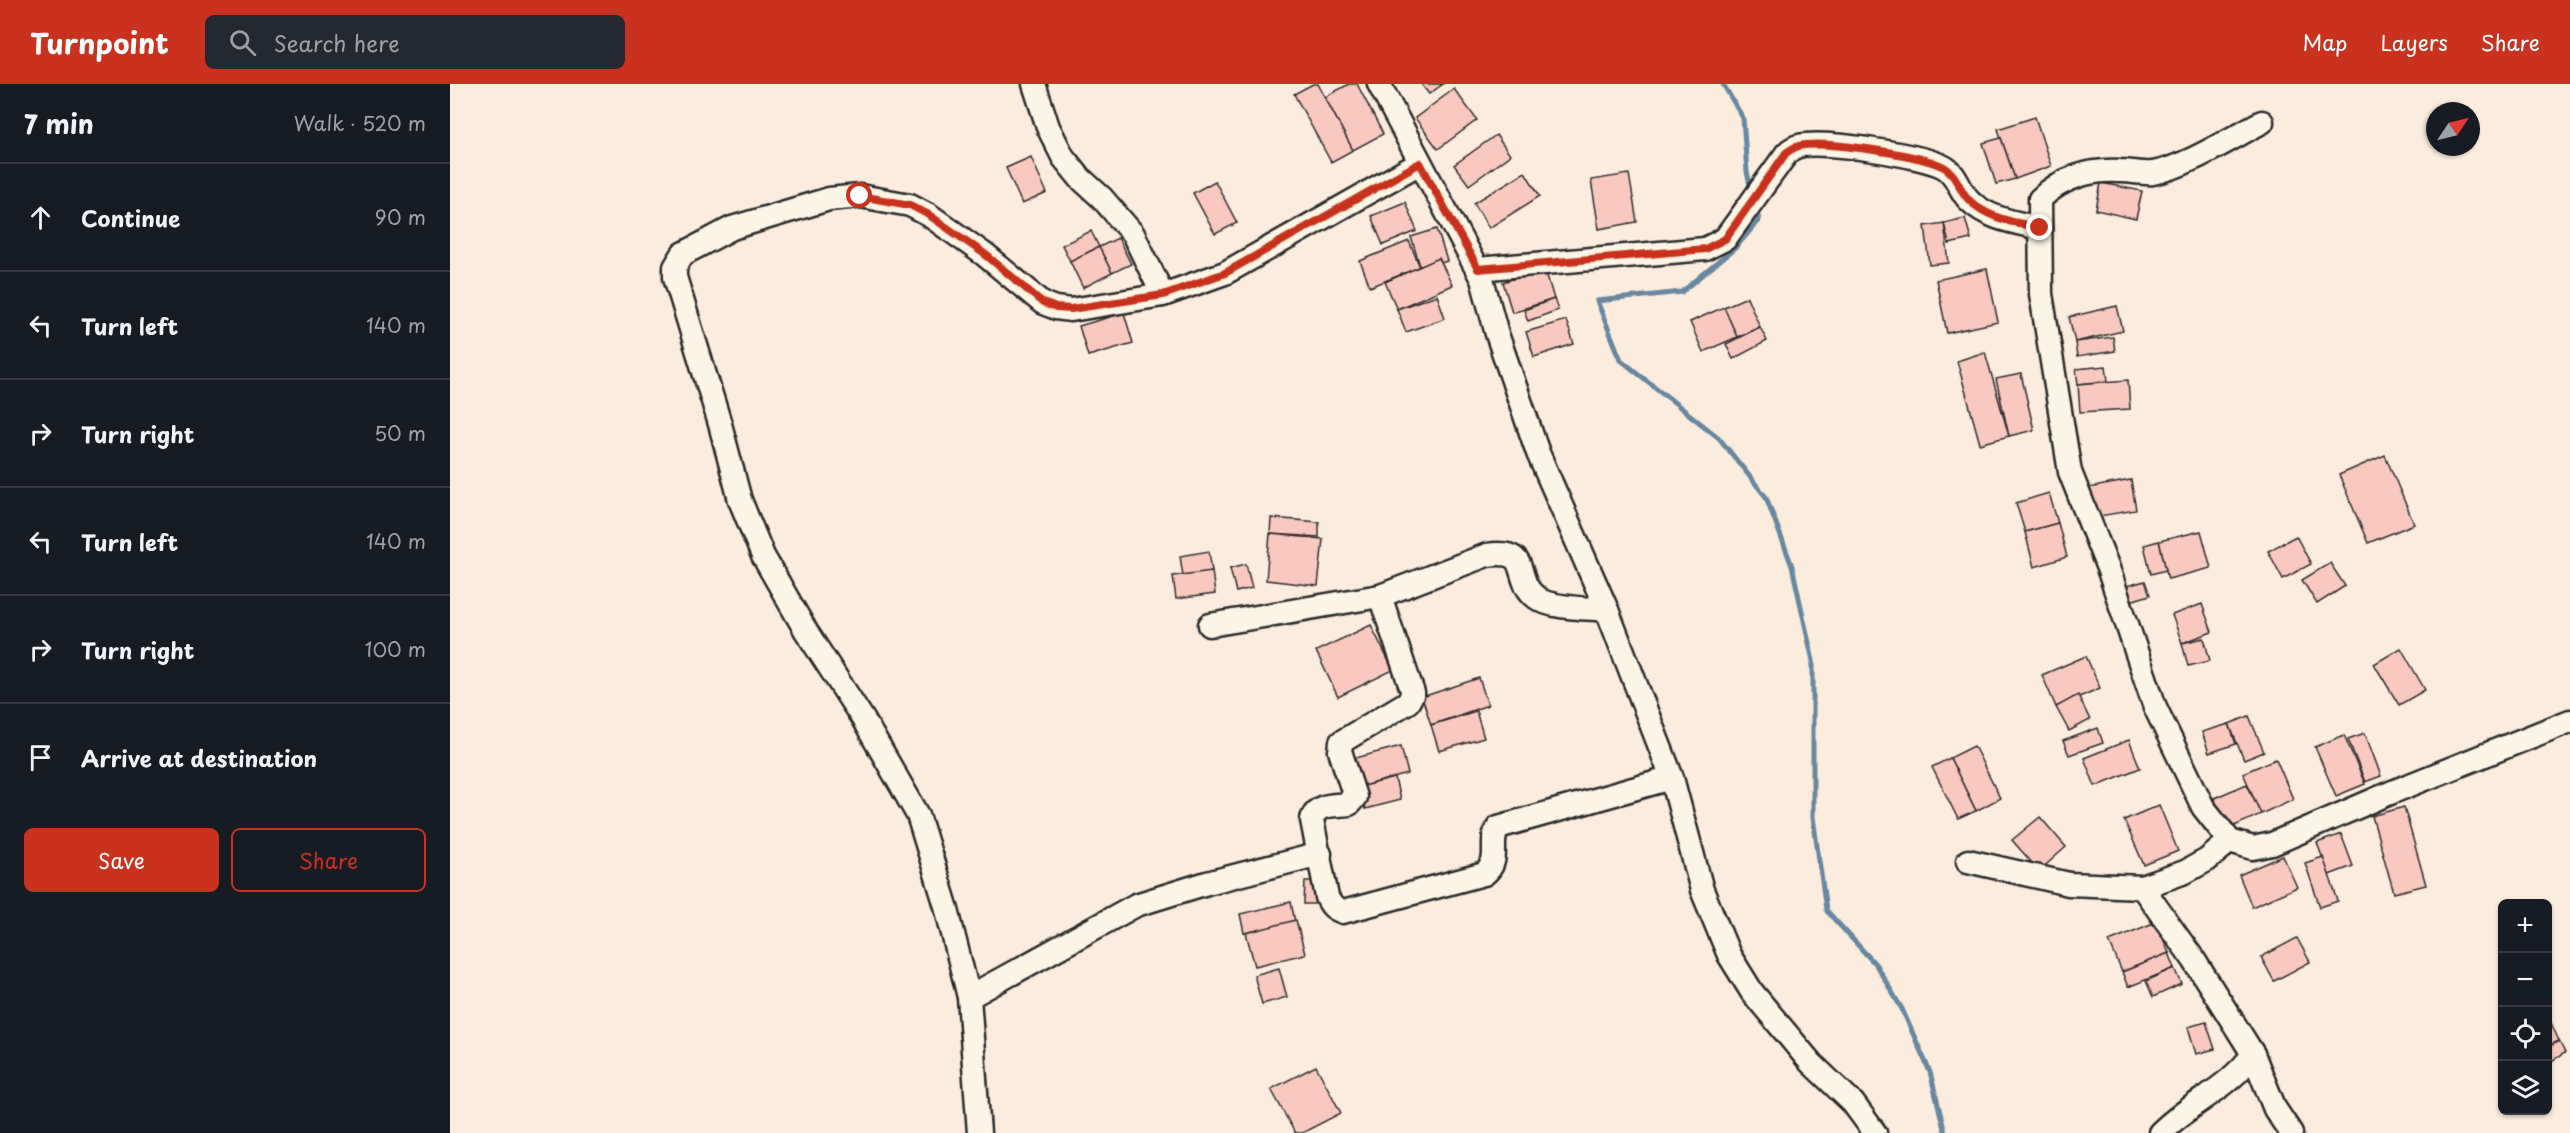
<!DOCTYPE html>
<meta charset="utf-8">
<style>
:root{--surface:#171b24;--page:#242831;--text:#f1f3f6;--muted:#9ea1a6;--line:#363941;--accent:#c8321e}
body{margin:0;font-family:"Playpen Sans",sans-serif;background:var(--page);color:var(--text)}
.controls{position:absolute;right:18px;bottom:18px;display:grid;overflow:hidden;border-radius:9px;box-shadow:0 2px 4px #0004}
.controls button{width:54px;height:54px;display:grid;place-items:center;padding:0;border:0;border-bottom:2px solid var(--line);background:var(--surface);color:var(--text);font:30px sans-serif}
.compass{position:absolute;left:1976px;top:18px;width:54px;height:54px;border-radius:50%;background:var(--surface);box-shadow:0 2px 4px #0004;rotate:55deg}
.stop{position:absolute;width:18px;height:18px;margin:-14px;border:4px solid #c8321e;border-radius:50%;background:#fff}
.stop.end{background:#c8321e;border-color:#fff;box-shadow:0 2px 6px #0008}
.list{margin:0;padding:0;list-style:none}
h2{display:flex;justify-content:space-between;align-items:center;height:78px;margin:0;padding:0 24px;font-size:26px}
h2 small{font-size:20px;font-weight:400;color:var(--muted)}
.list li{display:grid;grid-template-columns:39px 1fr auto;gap:18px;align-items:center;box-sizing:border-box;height:108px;padding:0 24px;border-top:2px solid var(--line)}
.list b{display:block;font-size:22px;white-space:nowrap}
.list em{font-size:20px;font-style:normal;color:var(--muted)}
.actions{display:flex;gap:12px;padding:18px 24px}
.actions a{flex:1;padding:14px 0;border:2px solid var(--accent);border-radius:9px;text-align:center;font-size:21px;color:var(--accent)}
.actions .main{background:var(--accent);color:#fff}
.icon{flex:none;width:33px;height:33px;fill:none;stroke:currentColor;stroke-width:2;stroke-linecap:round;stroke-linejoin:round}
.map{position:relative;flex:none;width:2120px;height:1049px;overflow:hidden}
header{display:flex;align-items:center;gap:36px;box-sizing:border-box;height:84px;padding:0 30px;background:var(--accent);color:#fff}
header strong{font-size:28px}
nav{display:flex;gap:33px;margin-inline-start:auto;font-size:21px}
.search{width:420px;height:54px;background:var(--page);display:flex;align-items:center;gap:15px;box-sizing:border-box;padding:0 21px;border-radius:9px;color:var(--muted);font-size:22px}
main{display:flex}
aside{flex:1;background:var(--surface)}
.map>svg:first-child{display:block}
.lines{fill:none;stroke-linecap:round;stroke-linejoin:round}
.stream{stroke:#6887a0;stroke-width:5}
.building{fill:#f9c9bf;stroke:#2b2b2b;stroke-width:1.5}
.minor-casing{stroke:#2b2b2b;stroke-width:27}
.minor{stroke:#fcf5e5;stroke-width:22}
.route{stroke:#c8321e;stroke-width:8}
</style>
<header>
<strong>Turnpoint</strong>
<div class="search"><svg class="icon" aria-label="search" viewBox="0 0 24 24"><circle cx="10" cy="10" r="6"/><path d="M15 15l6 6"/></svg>Search here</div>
<nav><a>Map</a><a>Layers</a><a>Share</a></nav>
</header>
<main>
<aside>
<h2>7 min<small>Walk · 520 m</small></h2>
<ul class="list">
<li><svg class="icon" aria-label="ahead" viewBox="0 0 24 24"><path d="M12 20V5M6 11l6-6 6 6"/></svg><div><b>Continue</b></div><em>90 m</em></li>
<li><svg class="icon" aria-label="left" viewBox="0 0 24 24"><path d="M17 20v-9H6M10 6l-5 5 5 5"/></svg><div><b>Turn left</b></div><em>140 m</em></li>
<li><svg class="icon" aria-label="right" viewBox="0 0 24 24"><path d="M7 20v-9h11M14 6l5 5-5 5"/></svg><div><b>Turn right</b></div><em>50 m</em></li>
<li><svg class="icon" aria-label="left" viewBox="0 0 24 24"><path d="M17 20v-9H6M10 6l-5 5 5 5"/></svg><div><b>Turn left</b></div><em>140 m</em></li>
<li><svg class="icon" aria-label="right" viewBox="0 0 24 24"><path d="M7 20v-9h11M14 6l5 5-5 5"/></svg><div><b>Turn right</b></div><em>100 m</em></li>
<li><svg class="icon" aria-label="arrive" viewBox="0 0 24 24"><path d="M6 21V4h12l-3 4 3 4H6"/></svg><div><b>Arrive at destination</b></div></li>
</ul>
<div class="actions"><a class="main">Save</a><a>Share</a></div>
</aside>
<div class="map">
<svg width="2120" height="1049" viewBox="0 0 2120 1049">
<rect width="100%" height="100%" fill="#fbecdd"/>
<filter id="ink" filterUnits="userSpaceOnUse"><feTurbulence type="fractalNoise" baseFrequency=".0167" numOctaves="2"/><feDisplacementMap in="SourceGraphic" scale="12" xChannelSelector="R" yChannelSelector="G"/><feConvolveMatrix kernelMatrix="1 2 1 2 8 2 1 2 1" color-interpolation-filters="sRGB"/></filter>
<g filter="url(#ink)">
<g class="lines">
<g class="stream">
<path d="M1273,0l20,34 4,54 4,18"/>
<path d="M1306,123l3,13 -24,28 -53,44 -85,9 24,59 98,78 47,59 26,69 21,95v156l13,93 50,55 26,44 28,63 15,61"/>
</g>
</g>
<g class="building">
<path d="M863,0h5l35,66 -22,12 -37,-68z"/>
<path d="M899,0h8l26,50 -30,16 -28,-53z"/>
<path d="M971,0h22l-14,10z"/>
<path d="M1004,5l23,31 -39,29 -23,-31z"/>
<path d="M1585,33l16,49 -36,13 -17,-50z"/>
<path d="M1046,51l14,20 -41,30 -15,-20z"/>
<path d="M1551,54l14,41 -19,5 -13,-41z"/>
<path d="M581,73l16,36 -25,11 -16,-36z"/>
<path d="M1075,88l15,24 -51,32 -15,-25z"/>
<path d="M1179,90l8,48 -38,7 -8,-49z"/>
<path d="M765,97l22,42 -22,11 -22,-41z"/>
<path d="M1651,99l41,8 -6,28 -40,-9z"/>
<path d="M955,118l12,29 -34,14 -12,-29z"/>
<path d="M1515,134l6,21 -22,5 -5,-21z"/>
<path d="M1494,139l5,40 -19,2 -5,-39z"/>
<path d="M987,145l10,32 -26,8 -10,-32z"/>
<path d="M641,147l8,16 -29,14 -8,-16z"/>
<path d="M668,154l13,26 -19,9 -13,-26z"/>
<path d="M959,157l11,26 -50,20 -10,-26z"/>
<path d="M649,163l13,26 -29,15 -13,-27z"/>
<path d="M989,174l13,27 -55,24 -12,-27z"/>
<path d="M1095,185l9,30 -42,13 -9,-30z"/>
<path d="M1537,185l11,53 -51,11 -11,-53z"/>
<path d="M987,211l8,23 -39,14 -9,-23z"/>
<path d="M1297,213l13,30 -23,10 -13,-30z"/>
<path d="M1104,215l4,11 -30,11 -4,-11z"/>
<path d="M1667,222l6,25 -48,11 -6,-25z"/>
<path d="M1274,223l13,30 -34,15 -13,-30z"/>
<path d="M674,229l9,30 -45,13 -9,-30z"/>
<path d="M1116,236l8,24 -40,13 -8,-25z"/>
<path d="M1310,243l7,14 -34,18 -7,-15z"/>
<path d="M1663,253l2,14 -38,6 -2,-15z"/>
<path d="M1535,268l24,84 -29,8 -23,-83z"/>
<path d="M1656,282l2,15 -30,3 -2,-15z"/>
<path d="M1571,290l13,56 -25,6 -13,-57z"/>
<path d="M1678,296l2,29 -50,3 -2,-28z"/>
<path d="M1935,371l29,69 -46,19 -29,-68z"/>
<path d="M1681,396l5,30 -43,7 -5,-29z"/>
<path d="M1599,409l9,30 -33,9 -9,-29z"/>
<path d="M821,434l48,4v15l-49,-3z"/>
<path d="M1608,439l9,34 -33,10 -9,-35z"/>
<path d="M1751,447l10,37 -43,11 -9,-38z"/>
<path d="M820,450l53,5 -5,47 -52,-6z"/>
<path d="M1846,452l15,28 -28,15 -15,-28z"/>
<path d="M1709,457l7,29 -15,4 -7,-29z"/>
<path d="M759,467l3,20 -29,5 -3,-20z"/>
<path d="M1880,479l15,23 -28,18 -15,-24z"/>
<path d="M796,480l6,24 -16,4 -6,-24z"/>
<path d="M762,487l3,23 -39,5 -3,-23z"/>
<path d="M1695,497l5,14 -23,7 -4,-15z"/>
<path d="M1752,520l10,28 -30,11 -10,-28z"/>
<path d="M921,541l22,45 -55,27 -22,-46z"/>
<path d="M1754,554l6,23 -22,5 -6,-23z"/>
<path d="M1951,564l24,42 -26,15 -25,-41z"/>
<path d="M1636,572l14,32 -44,19 -14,-32z"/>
<path d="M1029,594l9,27 -57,20 -9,-28z"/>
<path d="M1628,611l12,25 -21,11 -13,-24z"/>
<path d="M1026,627l8,27 -45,13 -8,-26z"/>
<path d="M1799,632l15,36 -20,8 -15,-36z"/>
<path d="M1779,640l7,20 -27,9 -7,-21z"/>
<path d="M1648,644l5,15 -34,12 -6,-14z"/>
<path d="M1915,649l16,43 -16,6 -17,-43z"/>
<path d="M1894,651l21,49 -29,12 -21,-49z"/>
<path d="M1679,656l11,28 -45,18 -11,-28z"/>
<path d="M951,662l7,28 -49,13 -7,-28z"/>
<path d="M1524,662l26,52 -24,13 -26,-53z"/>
<path d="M1500,674l26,53 -18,8 -26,-52z"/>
<path d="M1826,675l17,40 -32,15 -18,-41z"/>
<path d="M945,694l5,22 -35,9 -6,-22z"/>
<path d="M1797,700l14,30 -33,15 -14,-31z"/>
<path d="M1709,721l19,46 -34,14 -20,-45z"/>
<path d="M1954,723l22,78 -32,8 -22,-77z"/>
<path d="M1590,733l26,30 -27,24 -27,-31z"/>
<path d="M1891,750l12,32 -24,9 -12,-32z"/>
<path d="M1833,772l14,31 -45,20 -13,-32z"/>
<path d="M1873,773l15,44 -18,6 -15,-44z"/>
<path d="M855,797h13v23h-14z"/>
<path d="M841,818l4,20 -51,11 -4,-19z"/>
<path d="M846,836l9,34 -50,12 -9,-33z"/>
<path d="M1706,838l13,31 -47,19 -13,-31z"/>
<path d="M1847,854l13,24 -36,19 -13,-24z"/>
<path d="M1719,869l6,15 -47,19 -6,-15z"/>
<path d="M829,884l8,29 -25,7 -8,-29z"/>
<path d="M1725,884l7,16 -29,13 -7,-16z"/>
<path d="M2098,932l11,25 -11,5z"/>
<path d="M1756,938l9,27 -19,5 -8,-27z"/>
<path d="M2109,957l6,12 -17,10v-16z"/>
<path d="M866,982l25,47 -39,20h-7l-24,-44z"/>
</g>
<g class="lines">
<defs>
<g id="minor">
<path d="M584,0l14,43 15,30 17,21 22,20 31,36 30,61"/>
<path d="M929,0l103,195 15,55 41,119 69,157 65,168 30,112 27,65 23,37 59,71 42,40 22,30"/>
<path d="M1812,38c-29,15 -78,46 -109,51 -10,1 -22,-2 -33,-2 -30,-2 -59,7 -80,28l1,95 29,178 38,96 47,139 48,100 27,34 23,7 19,-4 118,-51 180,-72"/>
<path d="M1028,185l227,-20 20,-10 62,-86c3,-3 7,-6 12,-7 24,-6 123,9 145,21 13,7 15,23 25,33 19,19 45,22 71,28"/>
<path d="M930,512l33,97 -5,9 -67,40 -1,9 15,46 -6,7c-14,2 -34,-1 -37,16l15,77c4,9 7,12 16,15l141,-38c18,-13 4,-31 14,-47l174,-49"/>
<path d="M760,541l170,-29 107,-41c47,-7 24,24 50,43 14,11 52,10 70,12"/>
<path d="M1518,777l101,23 73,3 43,-15 22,-12 23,-19"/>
<path d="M1692,803l52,73 59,94 22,55 16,24"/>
<path d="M519,913l167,-92 71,-22 113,-29"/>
<path d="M529,1049l-10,-136 -23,-91 -28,-91 -55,-96 -57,-88 -43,-75 -23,-56 -20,-76 -45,-147v-10l8,-13 49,-26 97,-29 31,-3 50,9 19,10 56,40 58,48 13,5 15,2 92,-15 62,-22 195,-110"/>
<path d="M1710,1049c28,-29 70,-45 93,-79"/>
</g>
</defs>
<use href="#minor" class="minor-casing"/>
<use href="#minor" class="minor"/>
</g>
</g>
<g class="lines" filter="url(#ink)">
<path class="route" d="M410,112l50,9 19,10 57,40 57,48 13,5 15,1 92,-14 62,-22 195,-110 58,106 227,-20 20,-10 61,-86c4,-3 8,-6 13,-7 24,-6 123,9 145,21 13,7 15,23 25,33 19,19 45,22 71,28"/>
</g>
</svg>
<div class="controls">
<button>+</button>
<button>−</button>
<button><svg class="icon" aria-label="locate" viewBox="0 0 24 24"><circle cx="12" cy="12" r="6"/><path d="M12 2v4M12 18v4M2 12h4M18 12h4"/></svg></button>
<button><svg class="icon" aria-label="layers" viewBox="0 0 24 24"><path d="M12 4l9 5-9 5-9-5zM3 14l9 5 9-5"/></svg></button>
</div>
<svg class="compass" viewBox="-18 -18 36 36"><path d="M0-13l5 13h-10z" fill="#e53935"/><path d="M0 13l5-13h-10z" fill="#9ea1a6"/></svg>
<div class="stop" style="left:410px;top:112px"></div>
<div class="stop end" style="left:1590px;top:144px"></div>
</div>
</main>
